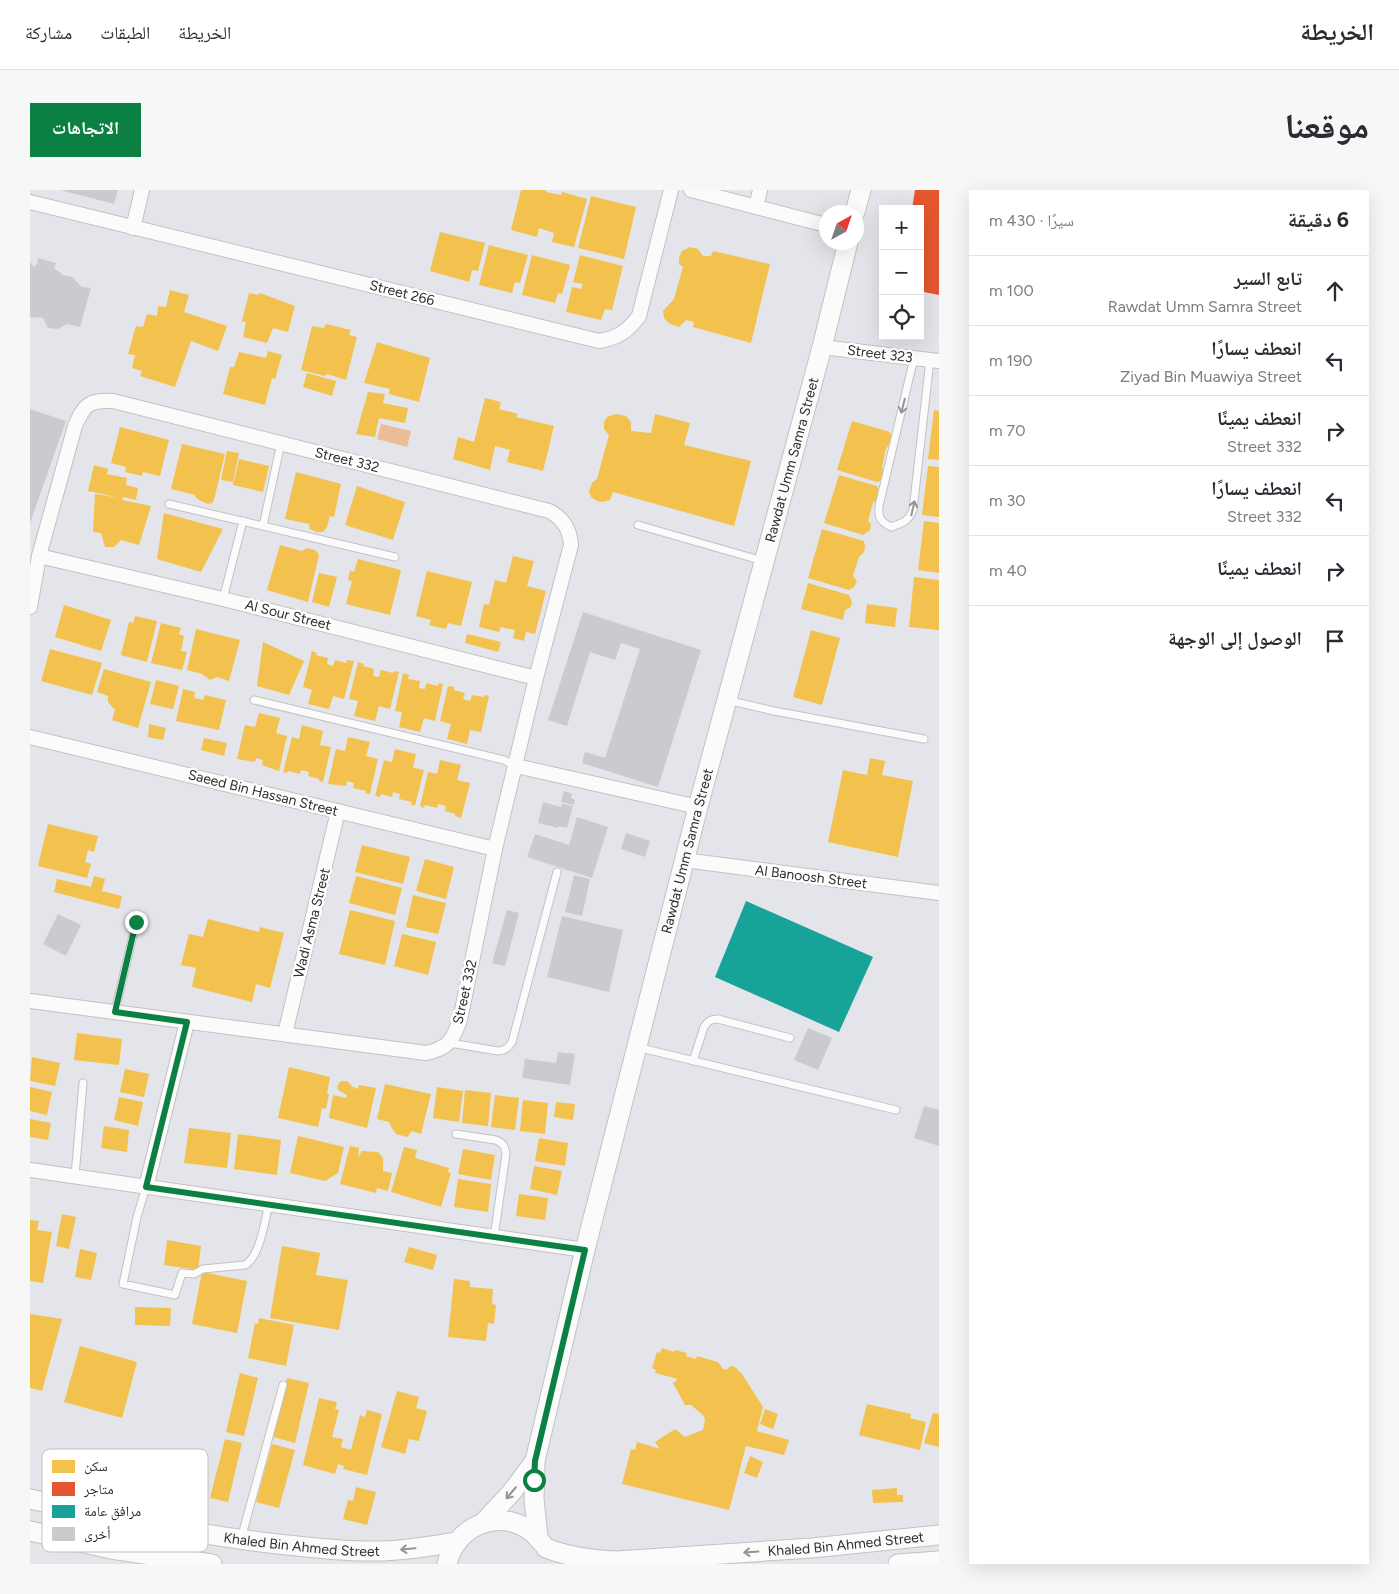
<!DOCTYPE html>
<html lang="ar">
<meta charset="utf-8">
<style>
:root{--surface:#fff;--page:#f7f7f7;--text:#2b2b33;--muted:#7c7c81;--line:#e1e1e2;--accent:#0b8043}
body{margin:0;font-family:Figtree,"Noto Naskh Arabic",sans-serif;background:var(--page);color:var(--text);direction:rtl}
.controls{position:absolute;right:15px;top:15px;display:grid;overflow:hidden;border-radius:0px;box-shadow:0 5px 20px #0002}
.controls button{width:45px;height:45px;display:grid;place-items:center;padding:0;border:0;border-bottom:1px solid var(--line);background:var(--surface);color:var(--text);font:25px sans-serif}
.compass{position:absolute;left:789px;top:15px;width:45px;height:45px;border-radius:50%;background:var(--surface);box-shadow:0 5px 20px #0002;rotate:40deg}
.stop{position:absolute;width:15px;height:15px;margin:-11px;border:4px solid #0b8043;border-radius:50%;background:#fff}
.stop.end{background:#0b8043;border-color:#fff;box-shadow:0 1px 5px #0008}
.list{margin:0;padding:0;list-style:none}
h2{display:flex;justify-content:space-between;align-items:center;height:65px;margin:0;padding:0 20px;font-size:21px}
h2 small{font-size:16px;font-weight:400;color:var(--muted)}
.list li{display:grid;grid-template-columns:32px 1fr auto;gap:15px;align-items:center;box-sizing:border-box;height:70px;padding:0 20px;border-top:1px solid var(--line)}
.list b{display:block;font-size:19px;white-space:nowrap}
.list p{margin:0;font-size:16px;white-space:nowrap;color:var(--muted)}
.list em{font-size:16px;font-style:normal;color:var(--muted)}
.icon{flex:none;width:28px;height:28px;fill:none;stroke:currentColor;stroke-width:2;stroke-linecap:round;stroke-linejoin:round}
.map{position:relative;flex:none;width:909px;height:1374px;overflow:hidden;direction:ltr;border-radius:0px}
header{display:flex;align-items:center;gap:30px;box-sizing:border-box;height:70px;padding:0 25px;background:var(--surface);border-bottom:1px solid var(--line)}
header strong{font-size:24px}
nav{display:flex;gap:28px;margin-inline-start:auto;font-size:18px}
.intro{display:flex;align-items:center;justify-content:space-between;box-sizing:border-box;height:120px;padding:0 30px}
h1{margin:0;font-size:35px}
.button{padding:12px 22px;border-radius:0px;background:var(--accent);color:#fff;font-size:18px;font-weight:700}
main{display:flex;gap:30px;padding:0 30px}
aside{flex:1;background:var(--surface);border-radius:0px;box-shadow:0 5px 20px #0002}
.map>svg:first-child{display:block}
.water{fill:#ecbc97}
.homes{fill:#f2c14e}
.shops{fill:#e4572e}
.public{fill:#17a398}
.building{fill:#cbcbcf}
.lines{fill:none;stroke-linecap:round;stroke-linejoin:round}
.lane-casing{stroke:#c2c2c2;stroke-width:9}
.street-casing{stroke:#c2c2c2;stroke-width:16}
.secondary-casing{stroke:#c2c2c2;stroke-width:21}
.lane{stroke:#fbfbfc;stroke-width:7}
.street{stroke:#fbfbfc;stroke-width:14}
.secondary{stroke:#fbfbfc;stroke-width:19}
.oneway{stroke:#949494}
.route{stroke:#0b8043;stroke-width:6}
.labels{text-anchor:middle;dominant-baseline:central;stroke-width:5;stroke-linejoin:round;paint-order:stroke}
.street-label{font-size:14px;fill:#2d2d2d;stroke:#fff}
.key{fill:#fff;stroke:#c0c0c0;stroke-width:1}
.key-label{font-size:14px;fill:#2d2d2d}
</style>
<header>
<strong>الخريطة</strong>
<nav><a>الخريطة</a><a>الطبقات</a><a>مشاركة</a></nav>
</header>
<div class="intro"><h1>موقعنا</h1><a class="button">الاتجاهات</a></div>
<main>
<aside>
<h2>6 دقيقة<small>سيرًا · 430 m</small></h2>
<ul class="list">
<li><svg class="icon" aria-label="ahead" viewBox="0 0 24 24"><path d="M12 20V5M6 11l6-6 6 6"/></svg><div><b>تابع السير</b><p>Rawdat Umm Samra Street</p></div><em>100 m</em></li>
<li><svg class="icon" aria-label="left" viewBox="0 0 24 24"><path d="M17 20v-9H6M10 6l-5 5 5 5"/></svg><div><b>انعطف يسارًا</b><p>Ziyad Bin Muawiya Street</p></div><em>190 m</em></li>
<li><svg class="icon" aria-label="right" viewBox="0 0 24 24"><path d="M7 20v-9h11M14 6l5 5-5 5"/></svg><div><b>انعطف يمينًا</b><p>Street 332</p></div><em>70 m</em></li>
<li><svg class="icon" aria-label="left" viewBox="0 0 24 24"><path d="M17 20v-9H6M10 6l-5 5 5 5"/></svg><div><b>انعطف يسارًا</b><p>Street 332</p></div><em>30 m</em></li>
<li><svg class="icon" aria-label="right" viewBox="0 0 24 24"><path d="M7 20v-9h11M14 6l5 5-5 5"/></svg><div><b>انعطف يمينًا</b></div><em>40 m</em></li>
<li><svg class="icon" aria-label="arrive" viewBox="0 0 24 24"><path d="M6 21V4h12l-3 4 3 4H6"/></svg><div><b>الوصول إلى الوجهة</b></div></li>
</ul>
</aside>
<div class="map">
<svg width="909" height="1374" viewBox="0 0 909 1374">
<rect width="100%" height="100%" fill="#e4e5ea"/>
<path class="water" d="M351,234l30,7 -4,16 -30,-8z"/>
<g class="homes">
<path d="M491,0h25v2l15,3 1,-3 25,7 -13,48 -22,-5 2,-9 -15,-5 -2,9 -26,-7z"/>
<path d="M561,6l45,11 -12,52 -46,-11z"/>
<path d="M410,42l45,11 -7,28 -6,-1 -3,12 -39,-11z"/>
<path d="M459,55l39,10 -8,28 -5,-1 -3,11 -33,-8z"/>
<path d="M660,57l8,2 5,7h8l2,-5 57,13 -19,79 -58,-16 1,-5 -8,-2 -7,7 -9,-3 -6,-6 -1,-7 11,-12 9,-32 -4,-3v-6l3,-7z"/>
<path d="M502,65l38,10 -8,29 -4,-1 -3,10 -33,-8z"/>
<path d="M550,65l43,11 -11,44 -7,-1 -4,11 -35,-8 6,-25 9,2 2,-5 -10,-2z"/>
<path d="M140,100l19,5 -5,17 43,14 -9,25 -27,-10 -16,46 -35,-11 2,-5 -10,-3 3,-13 -7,-1 8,-28 7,1 4,-13 10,2 1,-10 8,1z"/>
<path d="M219,103l9,2 2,-2 35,13 -7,26 -15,-4 -6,15 -24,-6 3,-15 -4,-1z"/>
<path d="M296,134l25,6 -2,5 8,2 -11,43 -19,-6 -2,2 -24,-6 11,-44 12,2z"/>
<path d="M347,152l53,16 -11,44 -30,-8 1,-5 -26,-6z"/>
<path d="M238,161l14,4 -7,24 -3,-1 -7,27 -42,-11 7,-27h4l5,-15 27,6z"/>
<path d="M277,183l29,8 -4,15 -29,-9z"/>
<path d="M338,202l17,2 -2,9 25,5 -3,15 -26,-5 -4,19 -19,-3z"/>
<path d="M455,208l16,4 -2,7 19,5 -2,3 38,9 -11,45 -36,-9 3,-12 -15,-4 -5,24 -37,-11 5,-22 16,5z"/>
<path d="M904,220l5,1v49l-11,-1z"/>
<path d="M586,224l10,2 5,6v9l20,2 4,-19 35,9 -6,22 67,16 -17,65 -121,-34 -3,8 -7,2 -6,-1 -6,-4 -2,-6 3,-8 5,-4 12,-44 -5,-6v-7l3,-5z"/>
<path d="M822,231l38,11 2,7 -6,10 -4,18 2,5 -4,9 -3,1 -40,-12z"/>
<path d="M90,237l49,13 -9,36 -17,-4 -1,4 -17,-4 1,-5 -15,-4z"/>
<path d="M152,254l43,10 -11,46 -2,3 -4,1 -7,-3 -5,-3 -1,-3 -24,-6z"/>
<path d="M197,261l12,2 -6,29 -12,-2z"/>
<path d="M209,269l30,7 -6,26 -30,-7z"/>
<path d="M64,275l14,4 -1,5 20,4 -1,7 12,3 -2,12 -13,-3 -1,3 29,6 -12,39 -18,-5 -7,7h-9l-4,-14 -8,-1 2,-38 25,4 -32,-7z"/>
<path d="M898,276l11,1v50l-17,-2z"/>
<path d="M266,282l45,12 -7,33 -4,-1 -3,11 -4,5h-7l-6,-3 -1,-5 -24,-5z"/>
<path d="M809,285l38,11 2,6 -1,6 -5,5 -5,18 3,3 -1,6 -7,5 -39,-12z"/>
<path d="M327,296l48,16 -12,38 -48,-15z"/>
<path d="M134,323l59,16 -22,43 -44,-13z"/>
<path d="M894,331l15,2v50l-21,-3z"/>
<path d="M792,339l42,12 1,6 -1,5 -5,5 -6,19 4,5 -3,6 -5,3 -41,-12z"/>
<path d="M250,355l22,6 5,-3 8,2 4,5 -11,47 -41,-12z"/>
<path d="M483,366l21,5 -7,25 19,5 -11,43 -9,-2 -2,9 -11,-3 2,-8 -14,-3 -2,5 -20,-5 5,-23 5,1 6,-25 11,3z"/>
<path d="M328,369l43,11 -11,45 -44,-11 6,-23 -4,-1 2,-9 4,1z"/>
<path d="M397,381l45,11 -11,44 -13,-3 -2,6 -17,-4 2,-5 -15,-4z"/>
<path d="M289,383l18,4 -8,30 -17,-5z"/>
<path d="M884,387l25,3v50l-30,-3z"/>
<path d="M778,393l41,12 3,7 -1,5 -6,3 -2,10 -42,-11z"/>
<path d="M837,414l30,4 -2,19 -30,-4z"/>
<path d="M34,415l47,15 -10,31 -46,-14z"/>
<path d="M105,426l22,5 -10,41 -26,-7 8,-33 4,1z"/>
<path d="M131,433l20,5 -2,6 5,2 -3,15 6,1 -5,18 -31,-7z"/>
<path d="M166,439l44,11 -11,41 -12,-4 -7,3 -8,-6 -15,-4z"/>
<path d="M781,440l29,8 -18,67 -29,-8z"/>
<path d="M437,444l34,8 -3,10 -33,-9z"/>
<path d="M233,452l41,19 -15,34 -32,-9z"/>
<path d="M20,459l52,14 -10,32 -51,-14z"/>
<path d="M282,461l5,2 -1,2 12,3 -1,6 6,2 2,-6 11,3 1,-3 7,1 -10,38 -11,-3 -4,13 -21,-5 4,-14 -9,-3z"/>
<path d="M328,472l6,2 -1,2 11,3 -1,7 6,1 2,-7 12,3 1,-2 5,1 -9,37 -11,-3 -4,15 -21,-5 4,-15 -9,-2z"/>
<path d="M74,479l47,13 -13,46 -26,-8 3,-10 -7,-8v-6l-11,-4z"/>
<path d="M373,483l6,2 -1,4 12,2 -1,7 6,1 1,-6 12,3 1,-3 4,1 -8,37 -11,-3 -4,14 -21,-5 3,-15 -7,-1z"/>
<path d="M126,490l23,6 -6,23 -23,-5z"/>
<path d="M418,496l6,1v3l11,3 -2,6 7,2 2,-6 12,2v-2l5,1 -8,36 -11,-2 -3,14 -20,-5 4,-15 -11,-3z"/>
<path d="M153,499l12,3 -1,6 9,2 2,-5 21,5 -7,30 -43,-9z"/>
<path d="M229,523l21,5 -4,15 11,3 -8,35 -17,-6 1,-5 -7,-2 -1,4 -18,-3 8,-34 10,2z"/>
<path d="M119,534l17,4 -3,12 -15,-3z"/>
<path d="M272,535l21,6 -3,14 11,2 -8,35 -4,-1v-2l-11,-3 1,-4 -8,-2 -1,4 -12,-3 -1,2 -4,-1 9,-35 7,2z"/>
<path d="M318,547l22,5 -4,14 12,3 -8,35 -5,-1 1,-2 -13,-3 1,-5 -7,-2 -1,5 -18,-2 8,-35 9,2z"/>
<path d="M174,548l23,5 -3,13 -23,-6z"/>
<path d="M365,559l21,5 -3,14 11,2 -9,35h-4l1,-3 -13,-3 1,-5 -7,-2 -1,5 -11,-3 -1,3 -5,-1 9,-36 8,2z"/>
<path d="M840,568l15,3 -3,14 31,6 -15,76 -70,-15 15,-72 24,5z"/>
<path d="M410,570l21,5 -4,15 13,3 -9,35 -6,-2v-2l-10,-3 1,-5 -8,-2 -1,4 -12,-3 -1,3 -4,-2 8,-34 9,2z"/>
<path d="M18,634l50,12 -4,16 -6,-2 -3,12 6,2 -4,14 -49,-12z"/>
<path d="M332,655l48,12 -7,27 -48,-12z"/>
<path d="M395,669l29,8 -8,32 -30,-8z"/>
<path d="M64,686l11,3 -3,12 20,5 -3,13 -65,-17 3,-13 34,8z"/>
<path d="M326,686l46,12 -7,27 -46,-12z"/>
<path d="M383,705l33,8 -8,31 -32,-7z"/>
<path d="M320,720l45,11 -10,44 -46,-11z"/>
<path d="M178,729l51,13 1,-5 24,6 -14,55 -14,-4 -4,18 -60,-15 4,-19 -15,-3 8,-31 14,3z"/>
<path d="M372,744l34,8 -8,33 -34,-9z"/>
<path d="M47,843l45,6 -3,26 -45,-5z"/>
<path d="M2,867l28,6 -5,23 -25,-5z"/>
<path d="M259,877l41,10 -3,17h2l-3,15 -4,-1 -4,19 -40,-9z"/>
<path d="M95,879l24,5 -5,23 -24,-5z"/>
<path d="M311,891h6l6,6 5,2 1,-4 17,3 -9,40 -38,-10 4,-23 13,3 1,-3 -9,-5 -1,-4z"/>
<path d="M355,894l46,10 -10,40 -9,-3 -5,6 -11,-3 -4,-6 -3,-6 -12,-3z"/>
<path d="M0,897l22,5 -5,23 -17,-4z"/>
<path d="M407,897l26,4 -4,31 -26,-4z"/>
<path d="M435,900l26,3 -3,33 -26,-3z"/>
<path d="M465,905l24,3 -4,32 -24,-3z"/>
<path d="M89,907l24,5 -5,24 -24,-6z"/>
<path d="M493,910l25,3 -3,31 -25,-3z"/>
<path d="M526,912l19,2 -2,16 -19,-3z"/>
<path d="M0,929l21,4 -3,17 -18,-3z"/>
<path d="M74,936l25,4 -2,22 -26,-4z"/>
<path d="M159,938l42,5 -4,35 -43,-5z"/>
<path d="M208,944l43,6 -4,35 -43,-6z"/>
<path d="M268,946l46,11 -6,26 -13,8 -35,-8z"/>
<path d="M509,948l29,5 -3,23 -30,-5z"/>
<path d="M320,956l9,2 -1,9 4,-6 16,1 5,6v13l9,2 -4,18 -11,-3 -1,5 -36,-9z"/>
<path d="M374,957l13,3 -2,8 34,10 -1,4 3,1 -10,34 -50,-15z"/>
<path d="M433,959l32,6 -4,25 -33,-6z"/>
<path d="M504,976l28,5 -5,24 -27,-6z"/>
<path d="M428,989l33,5 -3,28 -34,-5z"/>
<path d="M489,1004l29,4 -3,22 -29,-4z"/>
<path d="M32,1024l14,3 -7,32 -13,-3z"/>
<path d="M0,1030l9,1 -2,9 15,2 -9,51 -13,-2z"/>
<path d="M137,1050l34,6 -3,24 -34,-5z"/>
<path d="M252,1056l38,7 -4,22 32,5 -9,50 -69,-12z"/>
<path d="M379,1057l28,8 -4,15 -29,-8z"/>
<path d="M50,1059l17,4 -6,27 -16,-3z"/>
<path d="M172,1082l45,9 -10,52 -45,-9z"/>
<path d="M424,1089l16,2v6l23,2 -1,15 4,1 -2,19 -6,-1 -2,18 -38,-4z"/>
<path d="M105,1117l36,1 -1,18 -35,-1z"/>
<path d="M0,1124l32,5 -20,72 -12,-3z"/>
<path d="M229,1128l35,7 -8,41 -38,-8 7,-35 3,1z"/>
<path d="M50,1156l57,16 -15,56 -58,-16z"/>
<path d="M632,1158l12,4 1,-2 12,3 -1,3 10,3 1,-3 21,6 5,7 3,1 5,-4 4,1 7,7 21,33 -6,24 32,9 -5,15 -38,-9 -17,64 -107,-26 9,-35 4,1 2,-8 23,7 -5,-7 20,-13 10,8 18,-7 2,-9 -1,-5 -13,-11h-6l-12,-22 5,-4 -23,-6 1,-3 -4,-2 5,-16 3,1z"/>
<path d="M210,1183l18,5 -14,58 -18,-4z"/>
<path d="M257,1188l22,5 -14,60 -22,-6z"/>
<path d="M367,1201l22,6 -3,11 11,3 -8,30 -10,-2 -4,15 -24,-7z"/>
<path d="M289,1208l18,4 -2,7 4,1 -7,27 11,2 -2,8 10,3 9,-35 5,2 2,-7 15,4 -15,61 -24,-6 1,-3 -6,-2 -3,10 -32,-9z"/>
<path d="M837,1214l44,10 -1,4 16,4 -6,28 -61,-15z"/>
<path d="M735,1219l13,5 -5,15 -13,-5z"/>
<path d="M903,1223l6,1v33l-15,-4z"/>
<path d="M195,1249l17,4 -14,59 -18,-4z"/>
<path d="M242,1254l23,6 -16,58 -23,-6z"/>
<path d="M720,1266l13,6 -6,16 -13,-5z"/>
<path d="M326,1297l20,5 -9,33 -24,-6 5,-19 5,1z"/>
<path d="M867,1298v7h6v7l-30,1 -1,-13z"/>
</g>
<path class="shops" d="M885,0h24v105l-15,-3 -4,-3v-80h-8z"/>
<path class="public" d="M716,711l127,56 -34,75 -124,-55z"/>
<g class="building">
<path d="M30,0h58l-4,14z"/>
<path d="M8,68l18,5 -2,5 9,7 9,2 10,10 9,1 -11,39 -13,-3 -9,5 -10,-1 -5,-10 -13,-1v-54h1l3,4 3,-3z"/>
<path d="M0,219l36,12 -36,102z"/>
<path d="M553,422l118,38 -43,137 -76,-24 3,-11 20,6 35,-109 -19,-6 -6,17 -25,-8 -23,74 -19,-6z"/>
<path d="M534,601l8,3 -1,4 4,2 -1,5 -13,-3z"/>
<path d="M513,612l18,5 1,-3 11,2 -6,22 -9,-2v2l-20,-5z"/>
<path d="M547,627l31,10 -16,51 -65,-21 8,-23 34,11z"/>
<path d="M596,643l24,8 -5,16 -24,-8z"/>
<path d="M544,685l16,4 -8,37 -17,-4z"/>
<path d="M477,720l12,3 -14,53 -13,-3z"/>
<path d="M28,724l23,11 -15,31 -23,-12z"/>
<path d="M532,726l61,14 -14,62 -62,-15z"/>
<path d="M778,838l24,10 -14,32 -24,-10z"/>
<path d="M528,862l17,2 -5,31 -48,-7 3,-19 31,4z"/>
<path d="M894,916l15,4v36l-25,-8z"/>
</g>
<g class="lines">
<defs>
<g id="lane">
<path d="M884,168l-35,148c-1,12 1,15 12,21 11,-4 17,-5 22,-17l17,-150"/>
<path d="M139,314l226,53"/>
<path d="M608,335l125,36"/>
<path d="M233,336l18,-83"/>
<path d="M193,409l20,-78"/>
<path d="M224,510l250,60 12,6"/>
<path d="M697,510l47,11 150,28"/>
<path d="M85,822l21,-90"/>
<path d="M420,853l48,8c8,-1 10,-3 14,-9l45,-170"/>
<path d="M607,857l259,63"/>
<path d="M663,871l11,-34c4,-6 7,-8 14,-8l72,19"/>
<path d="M426,944l40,6c7,3 9,6 10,14l-12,83"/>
<path d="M45,986l8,-93"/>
<path d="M116,997l-9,30 -14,67 52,11 7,-22 12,1 9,-5 42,-4c15,-8 20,-45 24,-61"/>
<path d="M211,1349l42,-154"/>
</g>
<g id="street">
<path d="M661,0l135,35"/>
<path d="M0,12l569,139c19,-3 29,-10 40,-25l32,-126"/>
<path d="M726,17l4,-17"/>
<path d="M103,38l9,-38"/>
<path d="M792,157l117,14"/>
<path d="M9,366l184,43 313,79"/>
<path d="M0,417l9,-51 36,-130c10,-22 13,-26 38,-25l436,110c14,7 21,18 22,34l-35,133 -41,171 -35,171c-8,22 -12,28 -34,33l-396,-52"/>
<path d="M0,547l465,112"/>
<path d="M486,576l182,41"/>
<path d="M654,670l255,33"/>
<path d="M255,844l53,-223"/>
<path d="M0,980l555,80"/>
<path d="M116,997l41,-165"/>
</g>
<g id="secondary">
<path d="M825,22l6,-22"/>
<path id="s1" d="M0,1309c85,19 170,37 257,46 30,3 61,7 91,6 26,0 52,-5 79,-9"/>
<path d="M453,1333l28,-30 24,-32"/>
<path d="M0,1341l81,18 101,15"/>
<path id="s2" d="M508,1347l-4,-38 1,-38 50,-211 113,-443 124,-460 26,-105"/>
<path id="s3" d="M516,1358c23,9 46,12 71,13l195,-13 127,-13"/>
<path d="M417,1374c10,-45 67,-60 95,-21"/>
<path d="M868,1374l41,-3"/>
</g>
</defs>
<use href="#lane" class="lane-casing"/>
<use href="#street" class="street-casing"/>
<use href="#secondary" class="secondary-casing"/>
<use href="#lane" class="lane"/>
<use href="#street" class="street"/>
<use href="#secondary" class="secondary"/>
</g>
<defs><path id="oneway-shaft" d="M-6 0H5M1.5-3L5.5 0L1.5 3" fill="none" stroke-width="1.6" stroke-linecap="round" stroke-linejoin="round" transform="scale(1.25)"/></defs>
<g class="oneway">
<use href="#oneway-shaft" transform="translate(873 216) rotate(104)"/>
<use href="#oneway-shaft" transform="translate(883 318) rotate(-77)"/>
<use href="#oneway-shaft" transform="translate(481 1303) rotate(130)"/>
<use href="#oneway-shaft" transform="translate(378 1359) rotate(175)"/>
<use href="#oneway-shaft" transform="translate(721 1362) rotate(176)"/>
</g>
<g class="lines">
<path class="route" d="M106,732l-21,90 72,10 -41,165 439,63 -50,211 -1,19"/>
</g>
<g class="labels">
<g class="street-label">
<text transform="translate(372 103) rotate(14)">Street 266</text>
<text transform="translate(850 164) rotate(7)">Street 323</text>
<text stroke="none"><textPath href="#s2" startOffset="1110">Rawdat Umm Samra Street</textPath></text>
<text transform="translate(317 270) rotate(14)">Street 332</text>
<text transform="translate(258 425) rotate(14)">Al Sour Street</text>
<text transform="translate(233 603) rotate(14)">Saeed Bin Hassan Street</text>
<text stroke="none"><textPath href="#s2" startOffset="705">Rawdat Umm Samra Street</textPath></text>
<text transform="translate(781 687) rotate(7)">Al Banoosh Street</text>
<text transform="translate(282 733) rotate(-76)">Wadi Asma Street</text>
<text transform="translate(435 802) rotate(-77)">Street 332</text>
<text stroke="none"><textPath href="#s1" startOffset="276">Khaled Bin Ahmed Street</textPath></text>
<text stroke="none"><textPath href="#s3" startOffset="302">Khaled Bin Ahmed Street</textPath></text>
</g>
</g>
<rect x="12" y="1259" width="166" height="103" rx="8" class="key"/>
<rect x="22" y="1270" width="23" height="13" fill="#f2c14e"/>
<rect x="22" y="1292" width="23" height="14" fill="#e4572e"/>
<rect x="22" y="1315" width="23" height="13" fill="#17a398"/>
<rect x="22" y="1337" width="23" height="14" fill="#cbcbcf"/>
<g class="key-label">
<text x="54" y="1281">سكن</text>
<text x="54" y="1304">متاجر</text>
<text x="54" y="1326">مرافق عامة</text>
<text x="54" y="1349">أخرى</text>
</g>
</svg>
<div class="controls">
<button>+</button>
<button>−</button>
<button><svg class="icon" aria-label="locate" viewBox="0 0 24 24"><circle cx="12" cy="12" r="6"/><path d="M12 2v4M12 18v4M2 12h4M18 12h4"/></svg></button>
</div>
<svg class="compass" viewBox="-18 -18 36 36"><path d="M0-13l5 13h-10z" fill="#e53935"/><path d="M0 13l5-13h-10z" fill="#7c7c81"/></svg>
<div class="stop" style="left:504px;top:1290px"></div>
<div class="stop end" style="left:106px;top:732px"></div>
</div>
</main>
